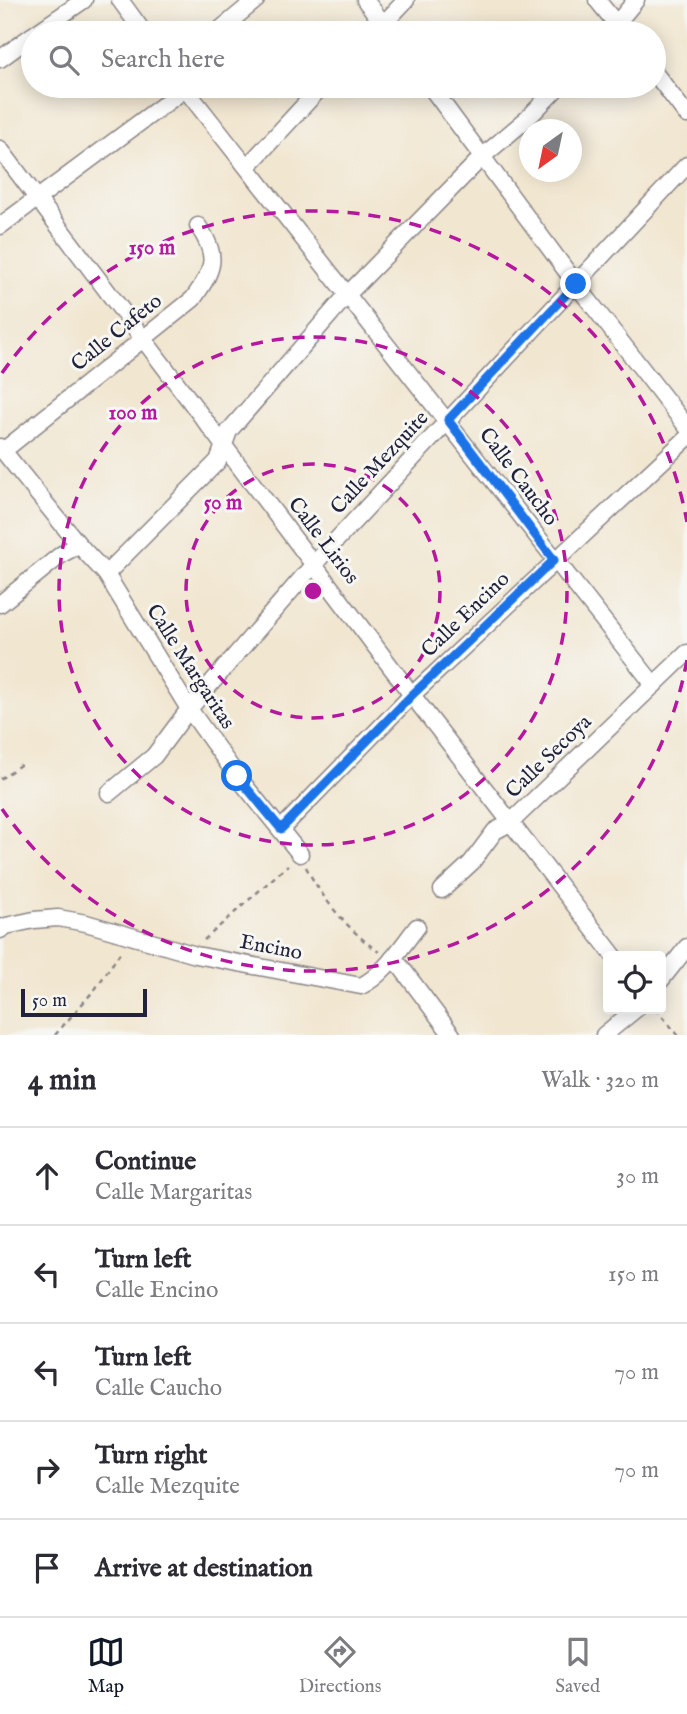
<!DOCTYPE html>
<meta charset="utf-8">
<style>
:root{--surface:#fff;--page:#f2f2f3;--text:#2b2b33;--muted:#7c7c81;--line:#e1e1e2;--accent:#111827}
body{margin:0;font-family:"IM FELL English",serif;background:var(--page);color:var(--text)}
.controls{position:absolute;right:21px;bottom:21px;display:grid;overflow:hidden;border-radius:7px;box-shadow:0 4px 18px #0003}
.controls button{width:63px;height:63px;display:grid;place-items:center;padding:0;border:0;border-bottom:2px solid var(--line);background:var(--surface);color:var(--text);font:35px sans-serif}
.compass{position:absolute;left:519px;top:119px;width:63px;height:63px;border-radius:50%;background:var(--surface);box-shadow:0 4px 18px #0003;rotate:213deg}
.scale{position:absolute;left:21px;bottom:18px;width:126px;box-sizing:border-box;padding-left:7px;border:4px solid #22223b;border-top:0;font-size:19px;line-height:24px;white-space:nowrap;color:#22223b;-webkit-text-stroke:5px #f6f6f2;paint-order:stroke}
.stop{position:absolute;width:21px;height:21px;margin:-16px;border:5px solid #1a73e8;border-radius:50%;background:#fff}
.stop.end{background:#1a73e8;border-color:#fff;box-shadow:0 2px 7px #0008}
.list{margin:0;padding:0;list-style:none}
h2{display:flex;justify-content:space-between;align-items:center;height:91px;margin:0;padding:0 28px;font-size:30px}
h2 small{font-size:23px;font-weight:400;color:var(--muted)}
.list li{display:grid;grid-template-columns:46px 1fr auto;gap:21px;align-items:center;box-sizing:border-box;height:98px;padding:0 28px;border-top:2px solid var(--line)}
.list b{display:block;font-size:26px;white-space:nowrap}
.list p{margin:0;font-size:23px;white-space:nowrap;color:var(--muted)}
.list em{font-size:23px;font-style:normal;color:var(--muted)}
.icon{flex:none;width:38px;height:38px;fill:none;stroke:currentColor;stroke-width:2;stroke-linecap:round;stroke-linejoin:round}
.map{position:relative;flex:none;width:687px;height:1035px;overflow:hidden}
.search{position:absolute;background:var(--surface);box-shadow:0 4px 18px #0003;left:21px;right:21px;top:21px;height:77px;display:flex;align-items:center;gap:18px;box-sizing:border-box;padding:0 24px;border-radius:38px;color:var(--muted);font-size:26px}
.sheet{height:581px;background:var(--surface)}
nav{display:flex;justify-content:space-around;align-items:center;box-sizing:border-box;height:98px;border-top:2px solid var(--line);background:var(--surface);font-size:19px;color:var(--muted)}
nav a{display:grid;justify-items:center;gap:4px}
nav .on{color:var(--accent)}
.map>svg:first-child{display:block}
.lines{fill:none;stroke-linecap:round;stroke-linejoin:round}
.street-casing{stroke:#8a8486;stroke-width:19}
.path{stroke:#8a8486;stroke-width:2.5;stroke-dasharray:5 5;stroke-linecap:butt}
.street{stroke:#fff;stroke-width:16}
.route{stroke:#1a73e8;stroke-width:9}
.ring{fill:none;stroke:#b5179e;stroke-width:3.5;stroke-dasharray:12 9}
.labels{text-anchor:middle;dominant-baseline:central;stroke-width:6;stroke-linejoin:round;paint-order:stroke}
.street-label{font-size:21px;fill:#22223b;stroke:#f6f6f2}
.centre{fill:#b5179e;stroke:#f6f6f2;stroke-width:3.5}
.ring-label{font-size:21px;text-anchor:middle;font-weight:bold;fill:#b5179e;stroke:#f6f6f2;stroke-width:6;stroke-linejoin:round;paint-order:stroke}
</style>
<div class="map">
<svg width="687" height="1035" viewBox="0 0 687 1035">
<rect width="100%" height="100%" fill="#f6f6f2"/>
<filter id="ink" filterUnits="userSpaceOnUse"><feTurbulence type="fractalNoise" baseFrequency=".0143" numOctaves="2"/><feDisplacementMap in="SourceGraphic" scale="14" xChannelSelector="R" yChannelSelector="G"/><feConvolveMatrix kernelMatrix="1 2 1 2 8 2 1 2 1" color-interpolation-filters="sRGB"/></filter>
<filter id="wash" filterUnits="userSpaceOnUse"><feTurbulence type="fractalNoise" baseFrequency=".00686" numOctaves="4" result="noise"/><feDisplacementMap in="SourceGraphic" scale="28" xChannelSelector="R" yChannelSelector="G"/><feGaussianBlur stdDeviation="1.57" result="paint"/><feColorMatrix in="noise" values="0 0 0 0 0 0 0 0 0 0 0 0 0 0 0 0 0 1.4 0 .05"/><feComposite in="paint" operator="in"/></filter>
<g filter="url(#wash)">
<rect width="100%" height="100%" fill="#f1e6d0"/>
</g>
<g filter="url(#ink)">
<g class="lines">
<defs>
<g id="street">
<path d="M120,0l24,33"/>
<path d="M365,0l24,31"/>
<path d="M597,0l25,31"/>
<path d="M36,33l48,-33"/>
<path d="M216,33l40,-33"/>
<path d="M375,33l31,-33"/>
<path d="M609,33l27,-33"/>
<path d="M0,59l33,-24"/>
<path d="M654,72l33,43"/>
<path d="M183,86l471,599"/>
<path d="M430,86l146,198 111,143"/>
<path d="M0,149l412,546 202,261"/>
<path d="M248,166l74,-80"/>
<path d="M0,226l185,-137"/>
<path d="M0,447l79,98 27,29 83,135 48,67 63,78"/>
<path d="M3,451l190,-152c20,-29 27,-42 5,-73"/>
<path d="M106,574l112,-113 11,-30 118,-136 136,-139 45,-38 31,-32"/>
<path d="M0,604l62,-50 17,-9"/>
<path d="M109,793l45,-37 35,-47 125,-145 373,-399"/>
<path d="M281,829l131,-134 275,-257"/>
<path d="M442,890l29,-27 24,-32 15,-8 177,-170"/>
<path d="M0,930l6,-4 28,-6 24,-2 28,5 110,32 165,31c23,-11 40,-39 56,-59"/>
<path d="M392,959l9,8 51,68"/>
<path d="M661,980l26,-33"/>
<path d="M604,1035l32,-26"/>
</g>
</defs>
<use href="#street" class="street-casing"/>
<g class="path">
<path d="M0,779l23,-16"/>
<path d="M306,867c17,33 43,64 73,85"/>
<path d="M204,940l84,-75"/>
<path d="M656,1009l22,26"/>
<path d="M55,1035l41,-47 26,-38"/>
</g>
<use href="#street" class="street"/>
</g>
</g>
<g class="lines" filter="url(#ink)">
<path class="route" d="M237,776l44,53 131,-134 142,-135 -106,-140 128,-136"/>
</g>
<g class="ring">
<circle cx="313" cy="591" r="127"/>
<circle cx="313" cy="591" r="254"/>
<path d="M687 660A380 380 0 0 1 2 809M2 373A380 380 0 0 1 687 522"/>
</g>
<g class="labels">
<g class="street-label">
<text transform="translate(117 333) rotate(-39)">Calle Cafeto</text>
<text transform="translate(380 463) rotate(-47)">Calle Mezquite</text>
<text transform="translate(518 477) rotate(53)">Calle Caucho</text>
<text transform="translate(323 541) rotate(53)">Calle Lirios</text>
<text transform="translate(466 615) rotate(-44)">Calle Encino</text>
<text transform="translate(190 667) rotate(57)">Calle Margaritas</text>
<text transform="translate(549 757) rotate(-44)">Calle Secoya</text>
<text transform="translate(271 948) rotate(11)">Encino</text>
</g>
</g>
<circle cx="313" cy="591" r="10" class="centre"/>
<g class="ring-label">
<text x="152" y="254">150 m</text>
<text x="133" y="419">100 m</text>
<text x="223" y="509">50 m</text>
</g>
</svg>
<div class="controls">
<button><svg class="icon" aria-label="locate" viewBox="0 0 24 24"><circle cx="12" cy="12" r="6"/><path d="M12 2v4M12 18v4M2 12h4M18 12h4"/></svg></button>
</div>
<svg class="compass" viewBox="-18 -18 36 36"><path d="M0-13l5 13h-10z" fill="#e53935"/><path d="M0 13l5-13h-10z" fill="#7c7c81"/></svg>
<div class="scale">50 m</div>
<div class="stop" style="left:237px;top:776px"></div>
<div class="stop end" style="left:576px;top:284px"></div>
<div class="search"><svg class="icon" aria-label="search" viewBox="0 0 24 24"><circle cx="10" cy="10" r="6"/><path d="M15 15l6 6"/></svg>Search here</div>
</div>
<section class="sheet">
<h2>4 min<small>Walk · 320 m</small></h2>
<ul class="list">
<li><svg class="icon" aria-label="ahead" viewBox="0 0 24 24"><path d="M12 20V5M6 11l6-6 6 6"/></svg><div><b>Continue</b><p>Calle Margaritas</p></div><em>30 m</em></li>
<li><svg class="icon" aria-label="left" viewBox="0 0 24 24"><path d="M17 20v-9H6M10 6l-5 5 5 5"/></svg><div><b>Turn left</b><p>Calle Encino</p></div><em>150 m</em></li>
<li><svg class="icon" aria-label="left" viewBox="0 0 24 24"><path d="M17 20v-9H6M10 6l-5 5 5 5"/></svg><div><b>Turn left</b><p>Calle Caucho</p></div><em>70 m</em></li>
<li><svg class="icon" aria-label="right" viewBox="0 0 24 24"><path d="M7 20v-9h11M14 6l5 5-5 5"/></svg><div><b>Turn right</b><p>Calle Mezquite</p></div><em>70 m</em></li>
<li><svg class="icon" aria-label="arrive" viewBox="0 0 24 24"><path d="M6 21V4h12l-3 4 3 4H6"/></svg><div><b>Arrive at destination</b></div></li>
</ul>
</section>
<nav>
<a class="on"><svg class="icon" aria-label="map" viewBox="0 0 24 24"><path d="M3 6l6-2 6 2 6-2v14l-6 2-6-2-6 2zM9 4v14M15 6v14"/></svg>Map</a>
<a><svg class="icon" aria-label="directions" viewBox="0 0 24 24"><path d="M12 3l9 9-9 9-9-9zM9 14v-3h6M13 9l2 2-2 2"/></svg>Directions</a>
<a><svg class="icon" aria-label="saved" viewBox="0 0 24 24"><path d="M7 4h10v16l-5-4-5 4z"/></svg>Saved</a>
</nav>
